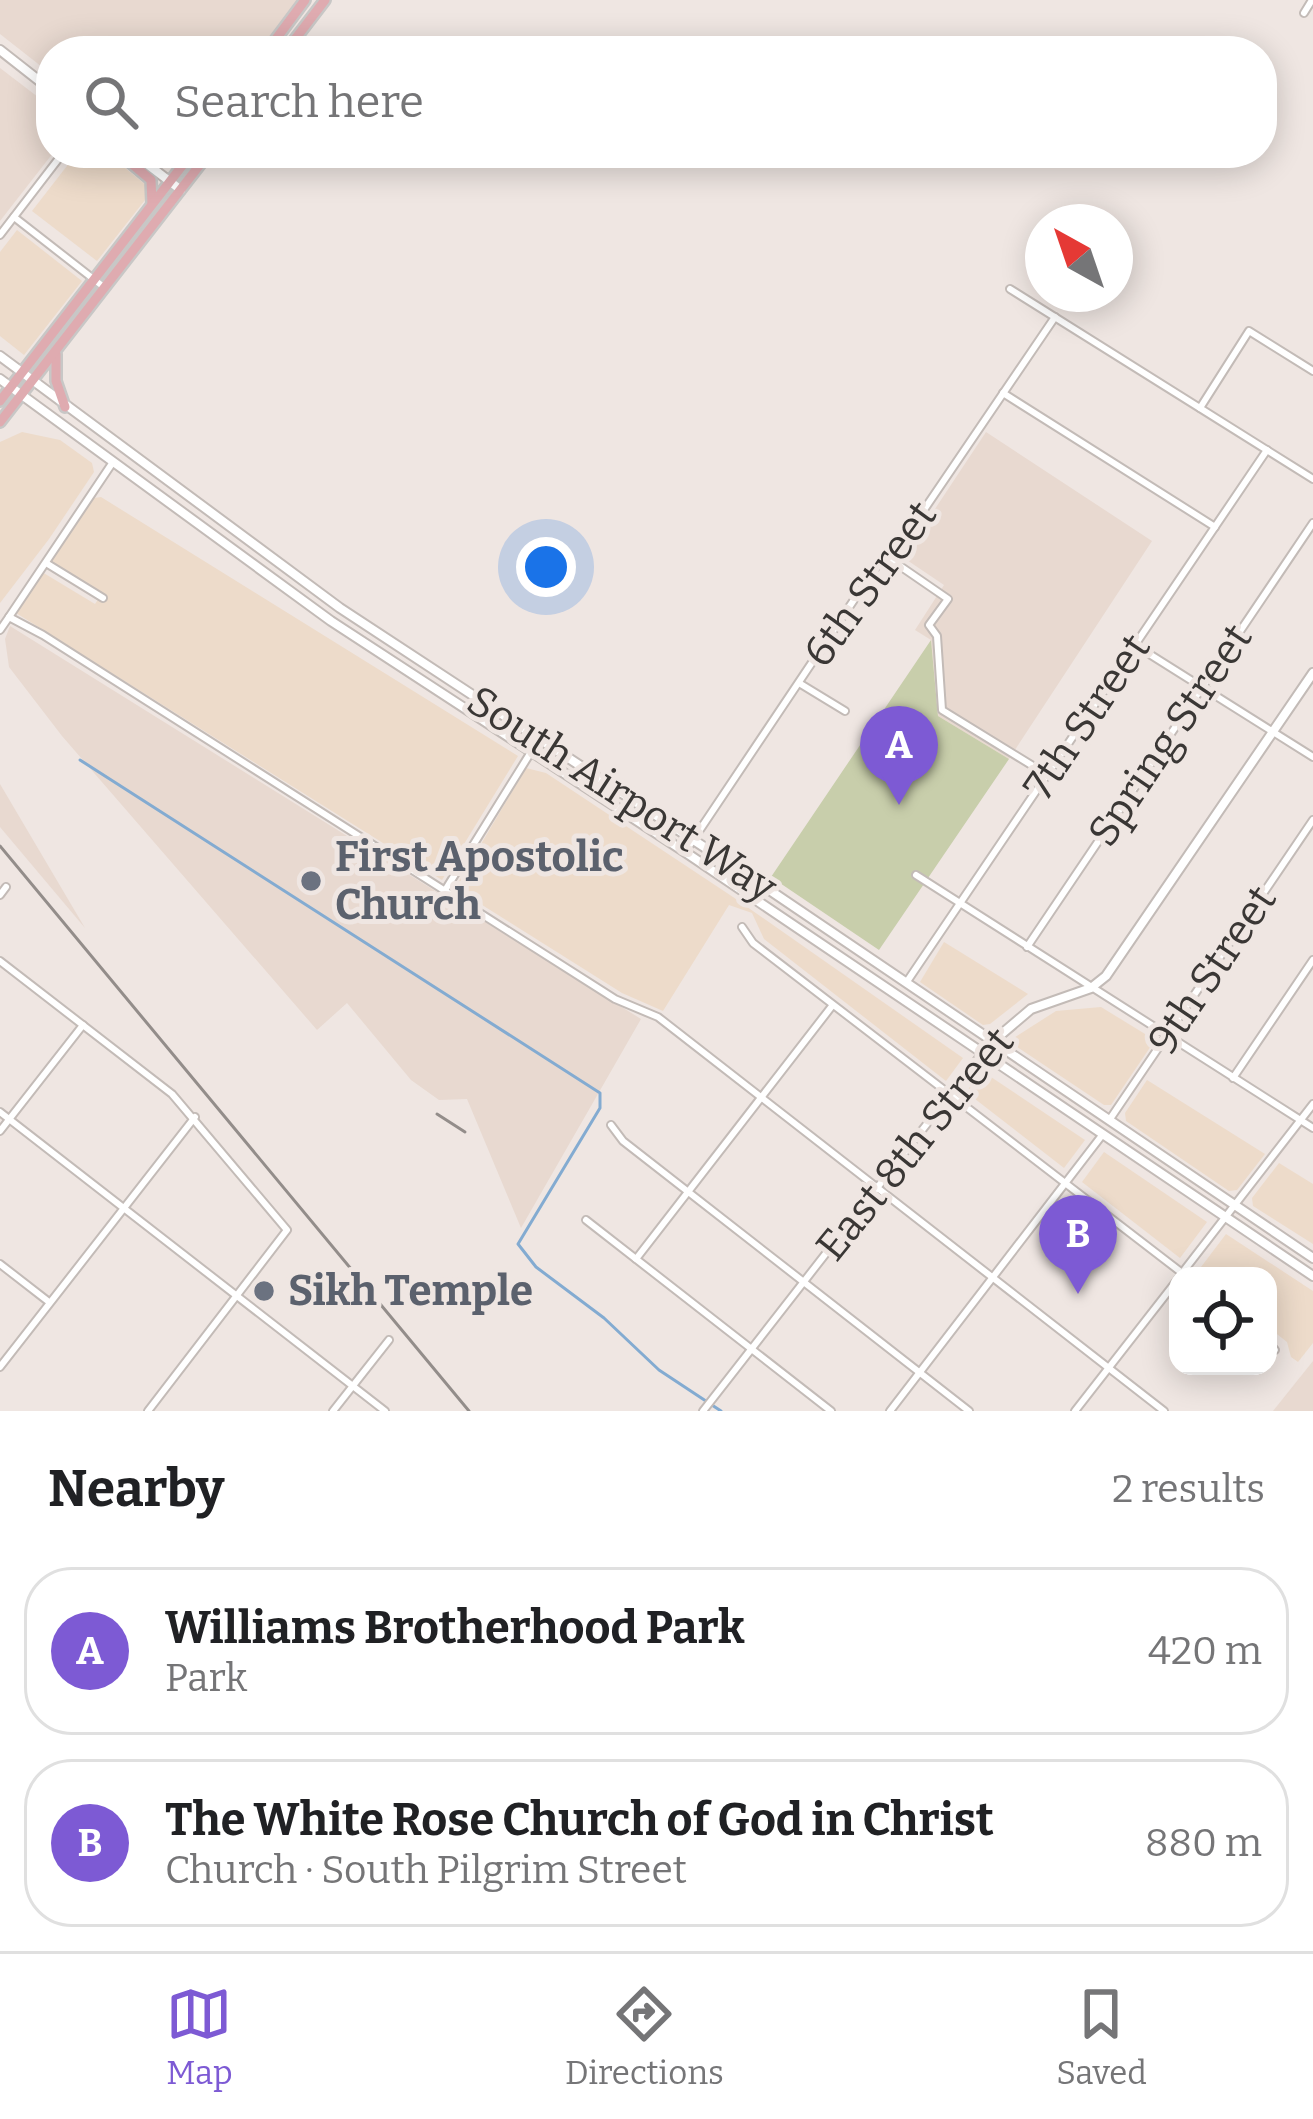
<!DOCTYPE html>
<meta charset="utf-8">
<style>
:root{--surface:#fff;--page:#f6f6f6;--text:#202124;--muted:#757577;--line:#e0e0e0;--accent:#7d5ad4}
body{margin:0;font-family:Bitter,serif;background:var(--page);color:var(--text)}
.controls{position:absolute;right:36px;bottom:36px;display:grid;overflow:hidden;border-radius:24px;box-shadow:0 6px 30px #0003}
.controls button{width:108px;height:108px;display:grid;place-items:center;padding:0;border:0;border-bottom:3px solid var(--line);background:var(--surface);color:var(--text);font:60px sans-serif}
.compass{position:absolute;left:1025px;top:204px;width:108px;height:108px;border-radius:50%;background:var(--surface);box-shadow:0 6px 30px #0003;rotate:320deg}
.you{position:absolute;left:546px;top:567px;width:42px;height:42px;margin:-30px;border:9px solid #fff;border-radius:50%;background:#1a73e8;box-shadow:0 0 0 18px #1a73e833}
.badge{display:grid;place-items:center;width:78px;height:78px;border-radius:50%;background:var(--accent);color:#fff;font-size:39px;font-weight:700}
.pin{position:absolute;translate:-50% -99px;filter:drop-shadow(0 3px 6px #0008)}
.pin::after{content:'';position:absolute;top:63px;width:42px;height:36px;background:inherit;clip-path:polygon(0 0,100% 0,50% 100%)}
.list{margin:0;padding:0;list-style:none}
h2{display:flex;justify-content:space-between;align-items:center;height:156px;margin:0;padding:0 48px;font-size:51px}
h2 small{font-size:39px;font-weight:400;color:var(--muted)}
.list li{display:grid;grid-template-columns:78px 1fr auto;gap:36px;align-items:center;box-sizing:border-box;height:168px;margin:0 24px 24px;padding:0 24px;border:3px solid var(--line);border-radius:48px}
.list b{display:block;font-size:45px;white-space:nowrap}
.list p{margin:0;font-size:39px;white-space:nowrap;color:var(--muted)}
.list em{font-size:39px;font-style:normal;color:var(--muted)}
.icon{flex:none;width:66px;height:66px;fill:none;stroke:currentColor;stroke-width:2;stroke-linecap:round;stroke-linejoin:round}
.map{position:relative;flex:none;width:1313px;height:1411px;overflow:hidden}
.search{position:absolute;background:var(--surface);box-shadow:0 6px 30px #0003;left:36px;right:36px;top:36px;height:132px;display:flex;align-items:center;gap:30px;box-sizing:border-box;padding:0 42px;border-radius:48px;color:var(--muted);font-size:45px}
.sheet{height:540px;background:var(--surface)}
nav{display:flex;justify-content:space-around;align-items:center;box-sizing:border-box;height:168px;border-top:3px solid var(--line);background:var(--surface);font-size:33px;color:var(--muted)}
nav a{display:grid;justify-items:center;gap:6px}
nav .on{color:var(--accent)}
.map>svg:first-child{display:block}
.commercial{fill:#eddbca}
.built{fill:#e8d9d0}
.green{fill:#c8ceab}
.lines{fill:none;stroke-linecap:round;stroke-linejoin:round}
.stream{stroke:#83abd1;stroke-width:3}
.street-casing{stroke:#c3bbb7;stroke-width:10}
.secondary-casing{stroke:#c3bbb7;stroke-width:12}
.primary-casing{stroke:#c8c7c6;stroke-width:14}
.street{stroke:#fff;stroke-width:6}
.secondary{stroke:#fff;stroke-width:8}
.primary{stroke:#dfabb0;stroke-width:9}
.rail{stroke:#938d8a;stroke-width:3}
.worship-dot{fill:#6b7280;stroke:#efe6e2;stroke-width:4.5}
.labels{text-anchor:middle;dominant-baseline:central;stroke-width:10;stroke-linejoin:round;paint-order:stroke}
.street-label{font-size:42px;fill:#3a3735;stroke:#efe6e2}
.worship-label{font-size:42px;font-weight:bold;fill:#5b616d;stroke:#efe6e2;text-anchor:start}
</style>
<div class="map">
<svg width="1313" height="1411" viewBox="0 0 1313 1411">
<rect width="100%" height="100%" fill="#efe6e2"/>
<g class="commercial">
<path d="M77,153h30l40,33 -2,14 -48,61 -65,-50z"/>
<path d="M17,230l65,51 -58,74 -24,-19v-84z"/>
<path d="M22,432l38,8 32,23 2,9 -45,67 -49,64v-161z"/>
<path d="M101,497l417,259 -76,124 -426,-267 26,-41 53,32 4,-6 -51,-33 46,-67z"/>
<path d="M526,768l20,5 187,124 230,161 -17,23 -182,-142 -12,-26 -23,-8 -66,106 -41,-18 -167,-105z"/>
<path d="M944,942l13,8 71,44 -38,30 -7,1 -63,-43z"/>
<path d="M1101,1007l49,30 1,9 -40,59h-7l-90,-60 -2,-6 44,-28z"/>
<path d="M982,1071l103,69 -21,28 -98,-76z"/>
<path d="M1147,1080l118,74 -28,36 -8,1 -103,-70 -1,-8z"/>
<path d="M1104,1152l103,70 -27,36 -98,-76z"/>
<path d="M1279,1163l34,21v60l-60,-38 -1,-8z"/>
<path d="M1226,1234l87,57v52l-15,19 -7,-5 -4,-15 -19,-15v-51h-64l-6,-5z"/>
</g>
<g class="built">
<path d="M0,0h301l-39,51h-211v23l-51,-40z"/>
<path d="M0,68l51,39 2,46 -53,68z"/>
<path d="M986,432l166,109 -143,218 -71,-43 -7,-76 -16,-10 29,-45 -49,-33 28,-25z"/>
<path d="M10,626l631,393 -120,209 -54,-129 -28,1 -28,-20 -64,-77 -30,27 -255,-294 -53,-69 -4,-28z"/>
<path d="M0,784l85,144 -85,-101z"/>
<path d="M1313,1361v50h-40z"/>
</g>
<path class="green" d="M931,640l7,76 71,43 -130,191 -108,-73z"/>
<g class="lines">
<path class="stream" d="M80,760l520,333v15l-82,136 18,23 68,51 55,52 62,41"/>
<defs>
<g id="street">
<path d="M1304,13l8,-13"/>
<path d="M14,217l91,71"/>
<path d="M0,235l63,-82"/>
<path d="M1010,289l303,190"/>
<path d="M1003,393l212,134"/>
<path d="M1200,408l49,-77 64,40"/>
<path d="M884,555l64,44 -19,26 8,11 5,74 104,64"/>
<path d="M46,563l57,35"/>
<path d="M9,617l104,-155"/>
<path d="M0,630l9,-13 34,18 572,364 43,18 506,394"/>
<path d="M1135,645l178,112"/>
<path d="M799,683l46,28"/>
<path d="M685,852l199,-297 31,-32 140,-206"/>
<path d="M916,875l397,253"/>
<path d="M444,892l87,-140"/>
<path d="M0,895l6,-8"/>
<path d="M742,927l11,16 433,333"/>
<path d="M1027,947l286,-424"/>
<path d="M0,961l172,133 115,136 -139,181"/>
<path d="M906,983l361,-533"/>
<path d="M1233,1078l80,-118"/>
<path d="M0,1112l385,299"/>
<path d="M1110,1119l203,-299"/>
<path d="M611,1125l12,16 346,270"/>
<path d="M0,1131l83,-106"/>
<path d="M586,1220l245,191"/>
<path d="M636,1259l196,-253"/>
<path d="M0,1264l49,38"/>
<path d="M1182,1273l131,-169"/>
<path d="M1268,1342l7,8"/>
<path d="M0,1367l195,-250"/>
<path d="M333,1411l56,-71"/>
<path d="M703,1411l280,-359"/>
<path d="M890,1411l213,-277"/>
<path d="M1075,1411l103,-132"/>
</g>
<g id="secondary">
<path d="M0,50l51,40"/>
<path d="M134,154l47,36"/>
<path d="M0,356l340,252 425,279 548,371"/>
<path d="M0,379l331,242 354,231 628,424"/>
<path d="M991,1043l40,-34 60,-21 15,-12 207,-303"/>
</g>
<g id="primary">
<path d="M267,51l38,-51"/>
<path d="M286,51l39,-51"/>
<path d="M119,153l32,27 1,24"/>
<path d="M133,153l28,6 22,-6"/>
<path d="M56,354v27l9,26"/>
<path d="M0,401l192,-248"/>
<path d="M0,422l209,-269"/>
</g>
</defs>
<use href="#street" class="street-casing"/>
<use href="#secondary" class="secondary-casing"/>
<use href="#primary" class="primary-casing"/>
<use href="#street" class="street"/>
<use href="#secondary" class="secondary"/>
<use href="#primary" class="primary"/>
<g class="rail">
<path d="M0,846l469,565"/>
<path d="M437,1114l28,18"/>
</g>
</g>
<g class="worship-dot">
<circle cx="311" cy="881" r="12"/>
<circle cx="264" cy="1291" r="12"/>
</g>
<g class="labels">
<g class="street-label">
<text transform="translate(870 584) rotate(-54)">6th Street</text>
<text transform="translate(1087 717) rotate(-56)">7th Street</text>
<text transform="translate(1170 735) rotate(-56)">Spring Street</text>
<text transform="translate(622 794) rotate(33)">South Airport Way</text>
<text transform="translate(1212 970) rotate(-56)">9th Street</text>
<text transform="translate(915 1144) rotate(-51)">East 8th Street</text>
</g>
<g class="worship-label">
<text x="335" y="857">First Apostolic<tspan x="335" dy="48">Church</tspan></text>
<text x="288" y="1291">Sikh Temple</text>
</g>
</g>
</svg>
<div class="controls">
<button><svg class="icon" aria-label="locate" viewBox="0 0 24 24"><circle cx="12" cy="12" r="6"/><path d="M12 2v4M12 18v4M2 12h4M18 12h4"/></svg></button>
</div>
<svg class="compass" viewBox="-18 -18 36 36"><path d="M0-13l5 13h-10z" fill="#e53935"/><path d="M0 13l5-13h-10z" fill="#757577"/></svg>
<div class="you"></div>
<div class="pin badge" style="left:899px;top:805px">A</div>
<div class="pin badge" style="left:1078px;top:1294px">B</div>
<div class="search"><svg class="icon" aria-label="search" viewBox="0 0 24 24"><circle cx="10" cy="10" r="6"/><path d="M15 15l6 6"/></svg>Search here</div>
</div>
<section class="sheet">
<h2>Nearby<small>2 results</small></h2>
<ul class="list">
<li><span class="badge">A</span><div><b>Williams Brotherhood Park</b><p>Park</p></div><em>420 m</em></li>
<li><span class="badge">B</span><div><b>The White Rose Church of God in Christ</b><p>Church · South Pilgrim Street</p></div><em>880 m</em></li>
</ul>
</section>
<nav>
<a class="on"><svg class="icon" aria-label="map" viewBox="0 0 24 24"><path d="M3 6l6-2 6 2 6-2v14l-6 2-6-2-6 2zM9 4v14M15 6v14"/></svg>Map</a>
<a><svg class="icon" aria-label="directions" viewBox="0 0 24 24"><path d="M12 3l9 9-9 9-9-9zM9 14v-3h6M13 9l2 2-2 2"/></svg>Directions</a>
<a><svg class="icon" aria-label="saved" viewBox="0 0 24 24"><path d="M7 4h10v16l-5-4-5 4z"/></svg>Saved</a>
</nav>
